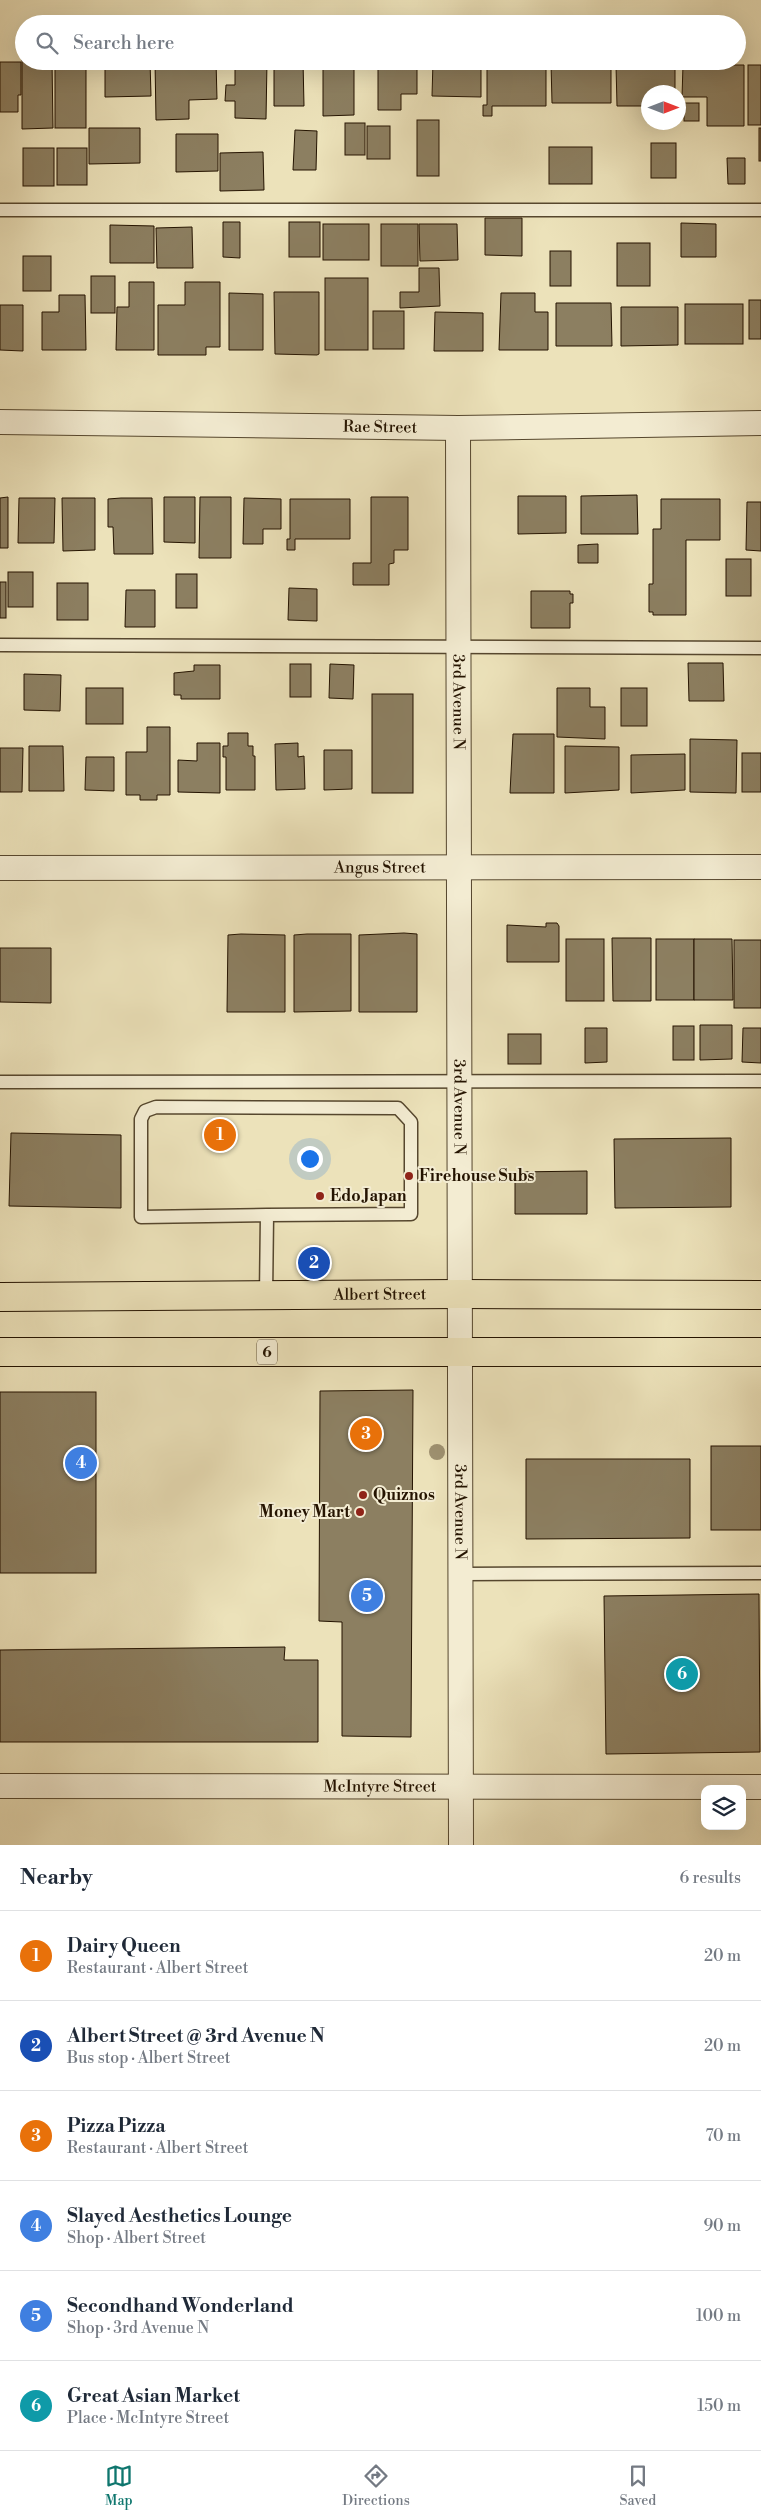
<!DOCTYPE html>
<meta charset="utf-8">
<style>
:root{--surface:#fff;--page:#f2f2f3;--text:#1f2937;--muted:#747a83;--line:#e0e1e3;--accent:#0f766e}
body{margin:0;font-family:"Libre Bodoni",serif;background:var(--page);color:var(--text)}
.controls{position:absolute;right:15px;bottom:15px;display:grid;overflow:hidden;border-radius:10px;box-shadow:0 5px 20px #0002}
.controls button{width:45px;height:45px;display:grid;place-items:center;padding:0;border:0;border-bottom:1px solid var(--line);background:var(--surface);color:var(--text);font:25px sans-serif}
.compass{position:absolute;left:641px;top:85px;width:45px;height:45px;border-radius:50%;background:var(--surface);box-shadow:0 5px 20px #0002;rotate:90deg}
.you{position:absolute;left:309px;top:1158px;width:18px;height:18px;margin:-12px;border:4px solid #fff;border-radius:50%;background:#1a73e8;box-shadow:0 0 0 8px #1a73e833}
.badge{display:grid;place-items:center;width:32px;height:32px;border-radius:50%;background:var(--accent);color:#fff;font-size:16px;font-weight:700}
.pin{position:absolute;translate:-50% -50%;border:2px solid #fff;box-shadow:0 1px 5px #0006}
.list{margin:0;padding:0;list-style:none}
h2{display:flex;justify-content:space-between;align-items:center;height:65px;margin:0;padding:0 20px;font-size:21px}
h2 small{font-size:16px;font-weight:400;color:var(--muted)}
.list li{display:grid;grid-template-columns:32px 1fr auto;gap:15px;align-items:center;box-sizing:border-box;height:90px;padding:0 20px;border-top:1px solid var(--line)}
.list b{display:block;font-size:19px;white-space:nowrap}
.list p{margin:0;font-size:16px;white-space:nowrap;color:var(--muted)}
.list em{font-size:16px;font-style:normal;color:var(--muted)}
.icon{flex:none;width:28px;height:28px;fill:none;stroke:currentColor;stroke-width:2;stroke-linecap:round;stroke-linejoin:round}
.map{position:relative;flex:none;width:761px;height:1845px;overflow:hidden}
.search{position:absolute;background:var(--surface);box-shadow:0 5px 20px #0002;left:15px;right:15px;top:15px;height:55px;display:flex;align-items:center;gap:12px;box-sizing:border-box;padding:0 18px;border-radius:28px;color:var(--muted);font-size:19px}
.sheet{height:605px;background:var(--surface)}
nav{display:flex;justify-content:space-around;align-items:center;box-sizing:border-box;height:70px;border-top:1px solid var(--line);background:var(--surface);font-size:14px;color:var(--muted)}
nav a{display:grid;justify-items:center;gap:2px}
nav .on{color:var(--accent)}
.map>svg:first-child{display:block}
.building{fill:#8c7f61;stroke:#241300}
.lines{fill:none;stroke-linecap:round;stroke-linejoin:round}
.service-casing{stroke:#56472e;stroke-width:15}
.minor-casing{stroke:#56472e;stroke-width:26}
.primary-casing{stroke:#241300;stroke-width:30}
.service{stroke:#f3ecd2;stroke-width:12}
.minor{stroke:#f3ecd2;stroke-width:24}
.primary{stroke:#ece2ba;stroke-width:28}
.tree{fill:#9e9171}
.poi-dot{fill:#8f2418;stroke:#f3ecd2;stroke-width:2}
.labels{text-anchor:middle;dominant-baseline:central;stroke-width:4;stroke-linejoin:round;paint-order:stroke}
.shield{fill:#f3ecd2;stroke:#62543f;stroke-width:1}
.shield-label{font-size:15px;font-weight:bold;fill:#241300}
.street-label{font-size:16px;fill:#241300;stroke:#f3ecd2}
.poi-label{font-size:16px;font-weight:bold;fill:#241300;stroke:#f3ecd2;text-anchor:start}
</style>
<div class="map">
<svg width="761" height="1845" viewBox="0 0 761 1845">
<rect width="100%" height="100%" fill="#ece2ba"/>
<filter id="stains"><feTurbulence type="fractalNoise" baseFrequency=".004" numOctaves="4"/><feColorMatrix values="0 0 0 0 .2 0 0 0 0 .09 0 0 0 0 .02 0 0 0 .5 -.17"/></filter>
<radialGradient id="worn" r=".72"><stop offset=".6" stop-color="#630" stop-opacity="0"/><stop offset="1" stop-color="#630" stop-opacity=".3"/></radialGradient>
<g class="building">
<path d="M22,55h2v6h28l1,67 -31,1z"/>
<rect x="55" y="61" width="31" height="67"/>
<path d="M105,61h45l1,35 -46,1z"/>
<path d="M155,61h61l1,38 -28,1v19l-33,1z"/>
<path d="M235,61h32l-1,58 -31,-1v-17h-10l1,-16h9z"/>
<path d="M274,61h29l1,45h-30z"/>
<path d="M323,61h31v54l-31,1z"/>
<path d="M378,61h39v33h-16v16h-23z"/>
<path d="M433,61h48v36l-49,-1z"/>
<path d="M529,61l17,1v44h-54v10h-9v-11h4v-40h30v-3z"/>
<path d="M0,62h21v33h-3v17h-18z"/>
<path d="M611,62v41h-59l-1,-40z"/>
<path d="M648,62h27v30h-27v14h-31l-1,-41h32z"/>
<path d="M683,65h61v61h-37v-29h-25z"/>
<rect x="748" y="65" width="13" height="60"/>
<rect x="684" y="103" width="15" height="18"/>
<rect x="417" y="120" width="22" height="56"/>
<rect x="345" y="123" width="20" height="32"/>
<rect x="367" y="126" width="23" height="33"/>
<path d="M89,128h51v35l-51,1z"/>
<rect x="759" y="128" width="2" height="33"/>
<path d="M295,130l22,1 -1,39h-23z"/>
<path d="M176,134h42v37l-42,1z"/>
<rect x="651" y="143" width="25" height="35"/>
<rect x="549" y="147" width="43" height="37"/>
<rect x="23" y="148" width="31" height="38"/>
<rect x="57" y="148" width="30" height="37"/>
<path d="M263,152l1,38 -44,1v-38z"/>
<path d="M727,158h18v26h-17z"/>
<path d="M485,218h37v38l-37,-1z"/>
<path d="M223,222h17v36l-17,-1z"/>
<rect x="289" y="222" width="31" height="35"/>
<path d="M681,223l35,1v33h-35z"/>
<rect x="323" y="224" width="46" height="36"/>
<rect x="381" y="224" width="37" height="42"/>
<path d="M419,224h38l1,36 -38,1z"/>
<path d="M110,225l44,1v37h-44z"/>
<path d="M192,227l1,41h-36l-1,-40z"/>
<rect x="617" y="243" width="33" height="43"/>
<rect x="550" y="251" width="21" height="35"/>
<rect x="23" y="256" width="28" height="35"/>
<path d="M419,268h20l1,38 -40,2v-16h19z"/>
<rect x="91" y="276" width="24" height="37"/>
<rect x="325" y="278" width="43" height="72"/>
<path d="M129,282h25v68h-38l1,-43h12z"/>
<path d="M185,282h35v65h-14v8h-48v-50h27z"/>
<path d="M274,292h45v62l-2,1 -42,-1z"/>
<path d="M229,293l34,1v56h-34z"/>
<path d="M501,293h34v19h13v38h-49z"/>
<path d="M59,295h26l1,55h-44v-38h17z"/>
<rect x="749" y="300" width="12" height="39"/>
<path d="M556,303h55l1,43h-56z"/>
<rect x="685" y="304" width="58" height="40"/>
<path d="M0,305h23v46l-23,-1z"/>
<path d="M621,307h57v38l-57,1z"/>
<rect x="373" y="311" width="31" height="38"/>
<path d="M435,312l48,1v38h-49z"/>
<path d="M637,495l1,39h-57v-38z"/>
<path d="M518,496h48v37l-48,1z"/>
<path d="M8,497v51h-8v-50z"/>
<path d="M164,497h31v46l-31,-1z"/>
<path d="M200,497h31v61h-32z"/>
<path d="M371,497h37v53h-14v13l-5,1v21h-36v-22h18z"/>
<path d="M19,498h36l-1,45h-36z"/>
<path d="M62,498h33v52l-32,1z"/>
<path d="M121,498h31l1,56h-39l-1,-27h-5v-28z"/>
<path d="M244,498l37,1v30h-18v15h-20z"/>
<path d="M290,499h60v40h-55v11h-8v-11h3z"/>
<path d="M661,499h59v41h-34v75h-33v-3h-4v-28h4v-55h8z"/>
<path d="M747,502h14v49l-15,-1z"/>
<path d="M598,544v19h-20v-18z"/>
<rect x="726" y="559" width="25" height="37"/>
<rect x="8" y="572" width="25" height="35"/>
<rect x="176" y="574" width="21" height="34"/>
<rect x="0" y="582" width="6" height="36"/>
<rect x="57" y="583" width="31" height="37"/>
<path d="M289,588l28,1v32l-29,-1z"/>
<path d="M126,590h29v37h-30z"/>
<path d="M531,591h39v3h3v9h-3v25h-39z"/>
<path d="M688,663h35l1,38h-35z"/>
<rect x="290" y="664" width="21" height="33"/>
<path d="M330,664l24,1 -1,34 -24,-1z"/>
<path d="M194,665h26v34h-39v-4h-7v-22l20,-2z"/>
<path d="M24,674l37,1 -1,36 -36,-1z"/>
<rect x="86" y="688" width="37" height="36"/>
<path d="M557,688h33v19h15v32l-48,-2z"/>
<rect x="621" y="688" width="26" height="38"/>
<rect x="372" y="694" width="41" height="99"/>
<path d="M147,727h23v68h-13v5h-17v-5h-14v-43h21z"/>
<path d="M228,733h20v13h5v10h2v34h-29v-33h-3v-11h5z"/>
<path d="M513,734h41v59h-44z"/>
<path d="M690,739l47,1 -1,53 -46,-1z"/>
<path d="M197,743h23v50l-42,-1v-32l19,1z"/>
<path d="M298,743v14l6,-1 1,33 -29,1 -1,-46z"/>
<path d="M29,746h34l1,45h-35z"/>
<path d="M565,746l54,1v43l-54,3z"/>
<path d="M0,748h23l-1,44h-22z"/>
<path d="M324,750h28v39l-28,1z"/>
<rect x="742" y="753" width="19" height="39"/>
<path d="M685,754v36l-54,3v-38z"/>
<path d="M86,757h28v34l-29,-1z"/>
<path d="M546,923h11l2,3v36h-52v-37l39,2z"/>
<path d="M404,933l13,1v78h-58v-77z"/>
<path d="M241,934l44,1v77h-58l1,-77z"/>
<path d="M307,934h44v77l-57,1v-77z"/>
<path d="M612,938h39v63h-38z"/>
<rect x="566" y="939" width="38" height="62"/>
<rect x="656" y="939" width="38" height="61"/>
<path d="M694,939h38l1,61h-39z"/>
<rect x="734" y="940" width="27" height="68"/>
<path d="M0,948h51v55l-51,-1z"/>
<path d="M700,1025h32v34l-32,1z"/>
<rect x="673" y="1026" width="21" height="34"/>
<path d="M585,1028h22v34l-22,1z"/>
<path d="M743,1028h18v35l-19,-1z"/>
<rect x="508" y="1034" width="33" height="30"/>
<path d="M11,1133l110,2v73l-112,-2z"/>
<path d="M731,1138v69l-116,1 -1,-69z"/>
<path d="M587,1171v43h-72v-42z"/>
<path d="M413,1390l-2,347 -69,-1v-114l-23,-1 1,-230z"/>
<rect x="0" y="1392" width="96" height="181"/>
<rect x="711" y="1446" width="50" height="84"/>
<path d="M526,1459h164v79l-164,1z"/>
<path d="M759,1594l1,158 -154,2 -2,-158z"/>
<path d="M285,1647l-1,13h34v82h-318v-92z"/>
</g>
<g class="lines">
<defs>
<g id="service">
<path d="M0,210h761"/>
<path d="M0,645l761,3"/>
<path d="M0,1082l761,-1"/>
<path d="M266,1296l1,-81 144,-1v-92l-13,-14 -242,-1 -11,4 -4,8v98l126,-2"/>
<path d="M462,1574l299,-1"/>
</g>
<g id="minor">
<path id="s1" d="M0,422l458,6 303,-5"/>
<path id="s2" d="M458,428l3,1417"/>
<path id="s3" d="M0,868l761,-1"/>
<path id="s4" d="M0,1786l761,1"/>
</g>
<g id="primary">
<path id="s5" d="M0,1297l461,-3 300,1"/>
<path d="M0,1352h761"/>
</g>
</defs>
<use href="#service" class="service-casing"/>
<use href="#minor" class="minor-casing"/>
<use href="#primary" class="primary-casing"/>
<use href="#service" class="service"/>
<use href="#minor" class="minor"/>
<use href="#primary" class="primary"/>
</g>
<circle class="tree" cx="437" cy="1452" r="8"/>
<g class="poi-dot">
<circle cx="409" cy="1176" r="5"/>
<circle cx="320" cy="1196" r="5"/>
<circle cx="363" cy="1495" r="5"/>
<circle cx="360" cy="1512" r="5"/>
</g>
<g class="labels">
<rect class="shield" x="257" y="1339.5" width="20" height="25" rx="4"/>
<g class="shield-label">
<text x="267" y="1352">6</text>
</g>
<g class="street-label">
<text stroke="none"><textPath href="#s1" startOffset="380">Rae Street</textPath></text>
<text stroke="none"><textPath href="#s2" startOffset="274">3rd Avenue N</textPath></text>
<text stroke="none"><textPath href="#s3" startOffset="380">Angus Street</textPath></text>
<text stroke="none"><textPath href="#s2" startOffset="679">3rd Avenue N</textPath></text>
<text stroke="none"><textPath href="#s5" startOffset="380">Albert Street</textPath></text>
<text stroke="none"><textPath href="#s2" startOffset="1084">3rd Avenue N</textPath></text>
<text stroke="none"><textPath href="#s4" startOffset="380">McIntyre Street</textPath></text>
</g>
<g class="poi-label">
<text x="419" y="1176">Firehouse Subs</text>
<text x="330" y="1196">Edo Japan</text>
<text x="373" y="1495">Quiznos</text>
<text x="350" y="1512" text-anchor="end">Money Mart</text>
</g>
</g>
<rect width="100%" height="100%" filter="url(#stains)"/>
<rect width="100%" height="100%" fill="url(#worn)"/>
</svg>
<div class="controls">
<button><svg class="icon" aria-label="layers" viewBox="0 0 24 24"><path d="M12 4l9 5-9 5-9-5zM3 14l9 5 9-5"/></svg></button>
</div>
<svg class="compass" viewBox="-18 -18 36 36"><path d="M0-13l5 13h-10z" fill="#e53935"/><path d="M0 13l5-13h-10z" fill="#747a83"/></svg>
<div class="you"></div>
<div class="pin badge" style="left:220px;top:1135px;background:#e8710a">1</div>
<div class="pin badge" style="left:314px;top:1263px;background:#1a4fb4">2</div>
<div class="pin badge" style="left:366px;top:1434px;background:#e8710a">3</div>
<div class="pin badge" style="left:81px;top:1463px;background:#3f7fe0">4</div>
<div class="pin badge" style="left:367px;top:1596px;background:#3f7fe0">5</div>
<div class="pin badge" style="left:682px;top:1674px;background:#0f9aa8">6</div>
<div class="search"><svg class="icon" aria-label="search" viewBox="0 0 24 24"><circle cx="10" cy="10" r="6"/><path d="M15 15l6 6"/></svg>Search here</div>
</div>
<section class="sheet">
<h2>Nearby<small>6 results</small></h2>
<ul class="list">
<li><span class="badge" style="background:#e8710a">1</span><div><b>Dairy Queen</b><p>Restaurant · Albert Street</p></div><em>20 m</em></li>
<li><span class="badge" style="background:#1a4fb4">2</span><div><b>Albert Street @ 3rd Avenue N</b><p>Bus stop · Albert Street</p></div><em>20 m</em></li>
<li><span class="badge" style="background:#e8710a">3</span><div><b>Pizza Pizza</b><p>Restaurant · Albert Street</p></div><em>70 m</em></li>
<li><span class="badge" style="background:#3f7fe0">4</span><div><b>Slayed Aesthetics Lounge</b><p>Shop · Albert Street</p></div><em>90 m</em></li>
<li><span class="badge" style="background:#3f7fe0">5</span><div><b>Secondhand Wonderland</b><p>Shop · 3rd Avenue N</p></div><em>100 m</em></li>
<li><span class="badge" style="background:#0f9aa8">6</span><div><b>Great Asian Market</b><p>Place · McIntyre Street</p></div><em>150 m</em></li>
</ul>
</section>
<nav>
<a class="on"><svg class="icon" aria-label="map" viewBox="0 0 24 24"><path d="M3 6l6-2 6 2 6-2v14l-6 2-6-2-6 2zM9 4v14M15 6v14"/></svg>Map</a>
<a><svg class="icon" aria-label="directions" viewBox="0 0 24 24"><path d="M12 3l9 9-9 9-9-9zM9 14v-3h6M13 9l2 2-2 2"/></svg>Directions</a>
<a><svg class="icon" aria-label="saved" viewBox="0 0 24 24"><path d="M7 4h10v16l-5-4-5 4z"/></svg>Saved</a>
</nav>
